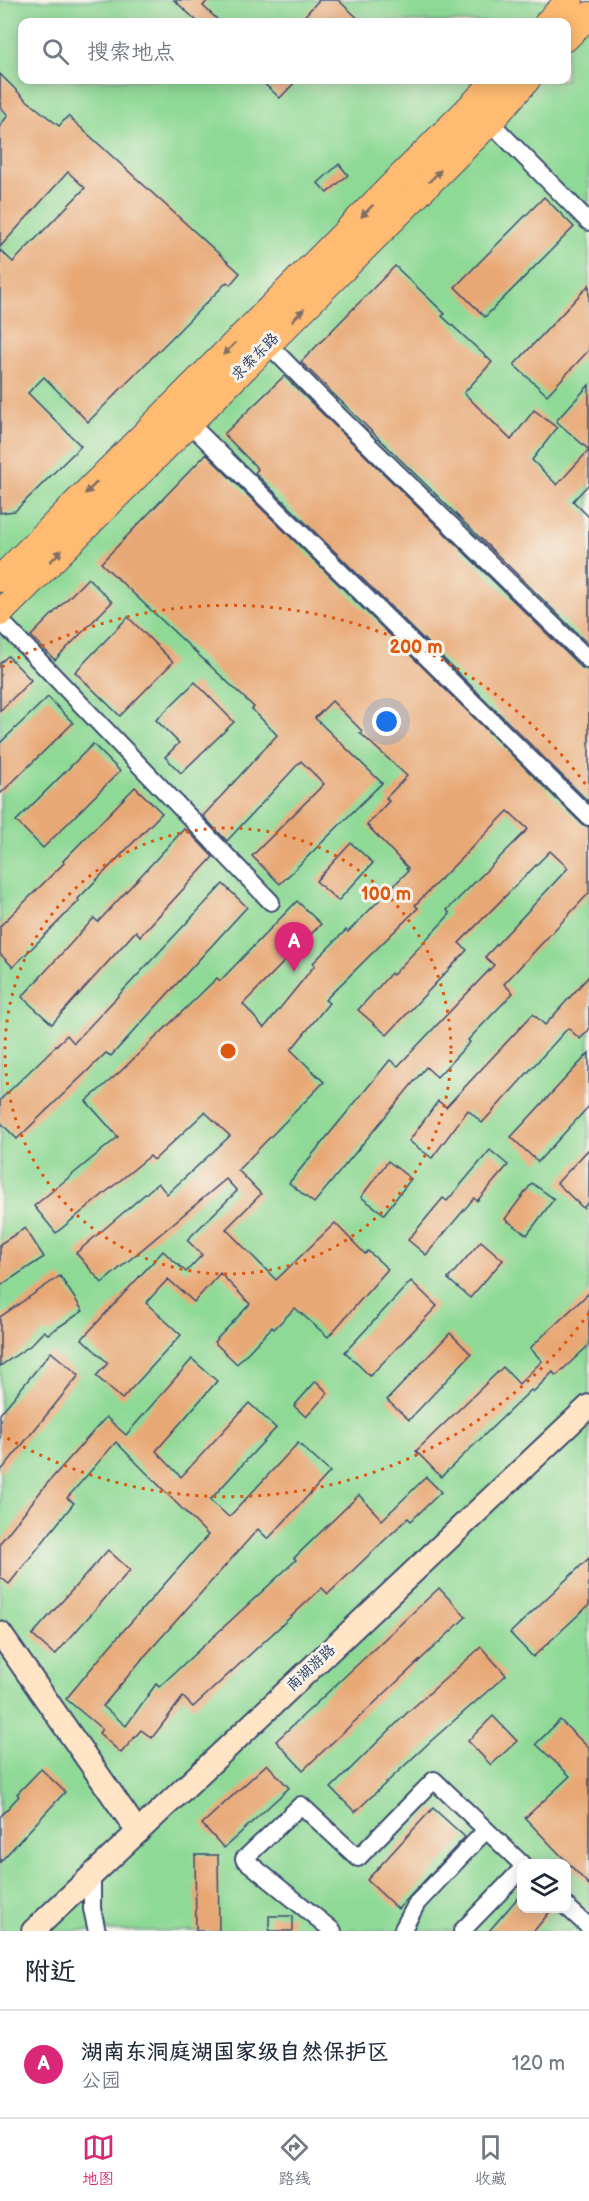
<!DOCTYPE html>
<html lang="zh">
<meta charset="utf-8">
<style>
:root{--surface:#fff;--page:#f6f6f7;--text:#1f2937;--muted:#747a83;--line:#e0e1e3;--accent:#db2777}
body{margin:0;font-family:"Balsamiq Sans","LXGW WenKai TC",sans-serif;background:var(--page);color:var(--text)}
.controls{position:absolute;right:18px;bottom:18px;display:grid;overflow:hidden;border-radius:12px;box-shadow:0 3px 15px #0003}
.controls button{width:54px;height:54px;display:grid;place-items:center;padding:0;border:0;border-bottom:2px solid var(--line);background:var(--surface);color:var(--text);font:30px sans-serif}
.you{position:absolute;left:387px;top:722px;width:21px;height:21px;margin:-15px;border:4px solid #fff;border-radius:50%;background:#1a73e8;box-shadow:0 0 0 9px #1a73e833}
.badge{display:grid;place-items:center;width:39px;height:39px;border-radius:50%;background:var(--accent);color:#fff;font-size:20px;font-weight:700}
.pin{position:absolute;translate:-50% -50px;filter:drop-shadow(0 2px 3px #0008)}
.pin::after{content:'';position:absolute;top:32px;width:21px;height:18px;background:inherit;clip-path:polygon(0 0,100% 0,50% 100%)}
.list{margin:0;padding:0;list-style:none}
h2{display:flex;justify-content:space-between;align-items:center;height:78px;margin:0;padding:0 24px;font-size:26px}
h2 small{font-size:20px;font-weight:400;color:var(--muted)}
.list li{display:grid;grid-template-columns:39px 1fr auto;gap:18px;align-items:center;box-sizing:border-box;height:108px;padding:0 24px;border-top:2px solid var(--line)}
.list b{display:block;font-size:22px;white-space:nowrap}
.list p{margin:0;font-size:20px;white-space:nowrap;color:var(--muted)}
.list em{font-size:20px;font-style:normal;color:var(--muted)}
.icon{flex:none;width:33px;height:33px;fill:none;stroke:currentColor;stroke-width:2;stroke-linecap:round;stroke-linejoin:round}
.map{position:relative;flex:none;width:589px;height:1931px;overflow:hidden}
.search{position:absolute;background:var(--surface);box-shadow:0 3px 15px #0003;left:18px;right:18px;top:18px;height:66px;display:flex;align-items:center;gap:15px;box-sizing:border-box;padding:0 21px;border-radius:12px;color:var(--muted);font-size:22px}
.sheet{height:186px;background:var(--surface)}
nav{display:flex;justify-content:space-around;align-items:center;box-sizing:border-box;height:84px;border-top:2px solid var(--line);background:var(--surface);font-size:16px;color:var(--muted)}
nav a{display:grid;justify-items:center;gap:3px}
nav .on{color:var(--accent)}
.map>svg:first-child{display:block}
.green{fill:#8ed996;stroke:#54847a;stroke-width:1.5;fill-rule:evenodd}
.building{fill:#e8a876}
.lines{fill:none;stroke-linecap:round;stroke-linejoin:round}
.street-casing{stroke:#3b4b6f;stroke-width:20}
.secondary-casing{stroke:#3b4b6f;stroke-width:26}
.primary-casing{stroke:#3b4b6f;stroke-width:28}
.street{stroke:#fff;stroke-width:16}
.secondary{stroke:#ffe4c6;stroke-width:22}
.primary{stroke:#febb71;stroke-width:26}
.oneway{fill:#816e67}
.ring{fill:none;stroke:#de5710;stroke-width:3;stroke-dasharray:3 6}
.labels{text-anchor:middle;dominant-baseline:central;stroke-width:6;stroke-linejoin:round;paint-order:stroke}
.street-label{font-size:15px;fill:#1b2f5e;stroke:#f7f3e8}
.centre{fill:#de5710;stroke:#f7f3e8;stroke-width:3}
.ring-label{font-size:18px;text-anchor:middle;font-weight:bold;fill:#de5710;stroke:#f7f3e8;stroke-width:6;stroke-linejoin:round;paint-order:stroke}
</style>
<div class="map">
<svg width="589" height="1931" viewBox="0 0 589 1931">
<rect width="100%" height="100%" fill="#f7f3e8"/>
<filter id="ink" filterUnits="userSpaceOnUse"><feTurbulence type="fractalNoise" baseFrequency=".0167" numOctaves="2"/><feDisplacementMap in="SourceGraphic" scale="12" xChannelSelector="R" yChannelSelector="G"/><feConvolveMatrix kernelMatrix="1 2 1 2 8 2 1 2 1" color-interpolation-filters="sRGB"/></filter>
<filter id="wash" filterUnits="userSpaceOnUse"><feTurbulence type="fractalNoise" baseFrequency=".008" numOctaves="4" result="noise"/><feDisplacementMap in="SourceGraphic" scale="24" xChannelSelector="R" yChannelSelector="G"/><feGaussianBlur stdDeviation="1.35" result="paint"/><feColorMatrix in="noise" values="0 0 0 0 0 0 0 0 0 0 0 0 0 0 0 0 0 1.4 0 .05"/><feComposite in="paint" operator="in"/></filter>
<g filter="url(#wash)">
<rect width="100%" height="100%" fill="#eee8ce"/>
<path class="green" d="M0,0h589v1931h-589zM22,22h544v58h-544zM522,1864h44v44h-44z"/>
<g id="blocks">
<g class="building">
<path d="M174,0h34l-5,6 17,16h-22z"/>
<path d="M319,0h19l24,22h-63z"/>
<path d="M0,74l24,24 35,28 9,-10 172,157 -10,12 -3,-3 -139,140 -44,-45 -16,16 53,53 -66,65 -15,2v-263l13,12 72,-74 -17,-16 -68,75v-121l8,-11 -8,-8z"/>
<path d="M260,80h37l-17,18z"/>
<path d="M339,164l9,11 -21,18 -9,-10z"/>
<path d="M544,197l30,30 -89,90 -30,-30z"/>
<path d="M395,266l50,48 -3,2 50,46 -28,31 47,47 23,-30 23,18 -25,32 25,25 32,-35 -33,-29 33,-36v99l-16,17 16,16v128l-288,-283z"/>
<path d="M589,285v65l-42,45 -33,-30z"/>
<path d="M284,376l298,292 7,2v132l-334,-329 3,-4 -34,-35z"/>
<path d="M206,454l376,370 7,3v66l-85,91 9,9 -45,47 2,2 -33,35 -11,-10 -112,136 -25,-20 101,-123 8,6 96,-101 -9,-8 83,-89 -18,-17 -91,92 8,7 -80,85 -29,-25 33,-37 2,2 57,-61 -3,-4 81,-81 -20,-18 -93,94 3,3 -93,92 4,3 -38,47 33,32 -86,88 23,24 -35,35 50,51 59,-57 30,31 3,-3 20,18 -60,68 -33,-29 -21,21 -2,-2 -35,37 -23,-22 36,-38 -30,-31 -26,29 -26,-23 -22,24 35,32 -59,64 -26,-23 12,-13 -26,-24 81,-88 23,21 16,-17 -15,-15 50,-49 -11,-12 -124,104 -26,-30 82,-70 9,11 63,-58 -25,-24 -51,48 -4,-4 -94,77 -22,-27 84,-69 -32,-36 34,-29 97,-94 3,3 77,-80 24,23 -78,80 21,24 51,-63 -2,-2 33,-33 2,2 60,-61 -2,-2 2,-1 -41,-43 22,-24 -3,-3 21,-22 -47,-43 2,-2 -30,-30 -17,17 67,65 -102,101 -28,-28 72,-72 -23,-23 -74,80 -24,-25 74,-81 -25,-26 2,-2 -153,-144z"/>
<path d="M88,578l24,24 -57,58 -24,-24z"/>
<path d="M128,617l45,45 -53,54 -45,-44z"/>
<path d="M8,656l23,24 -31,31v-48z"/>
<path d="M195,682l39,40 -53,51 -16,-16 14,-14 -23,-23z"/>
<path d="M48,697l25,26 -73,71v-51z"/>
<path d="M93,744l27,27 -77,77 -27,-27z"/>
<path d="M135,787l27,26 -84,86 1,2 -66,66 -13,-13v-28l64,-63 -1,-2z"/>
<path d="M184,829l4,2 25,26 -73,79 -4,-5 -84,93 -30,-27 72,-79 4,4z"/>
<path d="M351,843l22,20 -35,38 -22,-20z"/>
<path d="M223,884l24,23 -136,149 -5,-3 -89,86 -17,-17v-22l67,-65 7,8z"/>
<path d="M589,976v54l-9,9 -12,-11 -86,95 -14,-13 -36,48 -23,-17 29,-40 8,6 87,-93 12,11z"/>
<path d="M589,1053v53l-51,56 -27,-25z"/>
<path d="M589,1149v53l-6,6 -26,-25z"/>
<path d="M490,1150l18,15 -31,36 -3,-3 -48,57 -18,-15 35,-42 4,3z"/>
<path d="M388,1161l23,18 -27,35 -23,-17z"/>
<path d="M532,1183l22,16 -27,36 -22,-16z"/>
<path d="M25,1228l19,29 -44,29v-42z"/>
<path d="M481,1241l22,19 -33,38 -22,-19z"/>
<path d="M60,1276l23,35 -35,23 -4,-3 -13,14 -31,21v-49z"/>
<path d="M411,1281l26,25 -67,70 -25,-24z"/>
<path d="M589,1293v52l-33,31 -3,-4 -20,20 -2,-2 -90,87 -25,-26 87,-84 16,17 23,-23 -12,-13z"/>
<path d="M450,1333l21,21 -62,66 -22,-20z"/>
<path d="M51,1352l28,23 -79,97v-58z"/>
<path d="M192,1359l25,22 -61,70 25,26 68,-74 27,25 -66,72 19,17 69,-74 32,29 -62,67 -10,-10 -115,129 -40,48 23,20 30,-42 3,3 137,-127 -2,-2 65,-63 23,25 44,-43 15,15 -30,29 -3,-3 -80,76 -6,-6 -129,119 -10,-10 -31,41 -11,-8 -20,23 -22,-20 3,-4 -36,-30 43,-52 99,-112 -92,-93 -49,56 7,5 -65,81 -9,-7v-34l45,-57 61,-69 20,18z"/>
<path d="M316,1381l12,12 -22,24 -12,-11z"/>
<path d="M108,1550l22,20 -75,85 -23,-20z"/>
<path d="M589,1558v47l-56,52 -23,-24z"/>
<path d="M439,1588l27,29 -163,153 -27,-29z"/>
<path d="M481,1647l25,28 -74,65 -77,72 -24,-24 77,-76z"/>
<path d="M493,1716l24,25 -26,24 -23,-24z"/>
<path d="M560,1720l29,28v137l-64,-67 45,-42 -34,-32z"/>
<path d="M267,1764l22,24 -65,60 -22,-24z"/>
<path d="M41,1769l24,23 -65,70v-45l19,-21 -2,-2z"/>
<path d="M433,1808l32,29 -67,72 -31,-29z"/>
<path d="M195,1855h23l1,76h-23z"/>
<path d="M522,1893v15h31l-19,23h-45z"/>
<rect x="269" y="1916" width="24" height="15"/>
</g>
</g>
</g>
<g filter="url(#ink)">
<use href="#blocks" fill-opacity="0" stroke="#3b4b6f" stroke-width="1.5"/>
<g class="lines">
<defs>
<g id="street">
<path d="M490,122l99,100"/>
<path d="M268,344l71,72 250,244"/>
<path d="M189,423l400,394"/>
<path d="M0,620l271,282"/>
<path d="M92,1875v34l5,22"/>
<path d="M566,1906l23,21"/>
<path d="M333,1931l-89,-72 57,-54 57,53 76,-78 88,84"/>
<path d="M404,1931l-1,-2 14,-26 69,-73"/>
<path d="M462,1931l60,-62"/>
</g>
<g id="secondary">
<path d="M0,1633l138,199"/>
<path d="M33,1931l556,-525"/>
</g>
<g id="primary">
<path d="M548,22l22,-22"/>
<path d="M566,38l23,-23"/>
<path d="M0,579l476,-478 20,-21"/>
<path d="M0,613l490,-491 37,-42"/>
</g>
</defs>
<use href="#street" class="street-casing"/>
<use href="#secondary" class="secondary-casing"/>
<use href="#primary" class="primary-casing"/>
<use href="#street" class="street"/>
<use href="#secondary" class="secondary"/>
<use href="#primary" class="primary"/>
</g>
<defs><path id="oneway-solid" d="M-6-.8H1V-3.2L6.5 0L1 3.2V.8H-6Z" transform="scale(1.5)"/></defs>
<g class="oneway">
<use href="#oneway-solid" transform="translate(435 176) rotate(-45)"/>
<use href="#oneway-solid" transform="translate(367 211) rotate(135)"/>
<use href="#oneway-solid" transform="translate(298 315) rotate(-45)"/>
<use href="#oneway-solid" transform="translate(229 349) rotate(135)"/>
<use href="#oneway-solid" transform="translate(91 488) rotate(135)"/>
<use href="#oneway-solid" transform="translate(56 556) rotate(-45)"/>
</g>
</g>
<g class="ring">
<circle cx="228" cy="1051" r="223"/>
<path d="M589 1313A446 446 0 0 1 2 1435M2 667A446 446 0 0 1 589 789"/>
</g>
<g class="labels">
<g class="street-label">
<text transform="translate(255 357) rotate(-45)">求索东路</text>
<text transform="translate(311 1668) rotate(-43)">南湖游路</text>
</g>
</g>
<circle cx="228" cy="1051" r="9" class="centre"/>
<g class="ring-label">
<text x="416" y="653">200 m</text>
<text x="386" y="900">100 m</text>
</g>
</svg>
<div class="controls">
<button><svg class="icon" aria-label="layers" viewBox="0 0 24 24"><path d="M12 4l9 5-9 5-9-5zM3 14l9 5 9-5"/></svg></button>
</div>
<div class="you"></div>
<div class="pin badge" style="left:294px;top:972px">A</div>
<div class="search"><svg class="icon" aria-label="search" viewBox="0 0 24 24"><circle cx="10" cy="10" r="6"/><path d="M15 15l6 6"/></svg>搜索地点</div>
</div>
<section class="sheet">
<h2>附近<small></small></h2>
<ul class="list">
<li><span class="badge">A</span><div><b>湖南东洞庭湖国家级自然保护区</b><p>公园</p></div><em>120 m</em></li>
</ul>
</section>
<nav>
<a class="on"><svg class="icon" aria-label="map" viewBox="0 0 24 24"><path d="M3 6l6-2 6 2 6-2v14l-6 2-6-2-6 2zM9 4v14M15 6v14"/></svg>地图</a>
<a><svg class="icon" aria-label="directions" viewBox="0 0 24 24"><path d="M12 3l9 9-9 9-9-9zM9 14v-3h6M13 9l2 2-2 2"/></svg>路线</a>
<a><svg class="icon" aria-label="saved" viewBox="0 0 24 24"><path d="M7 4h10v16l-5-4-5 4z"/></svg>收藏</a>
</nav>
